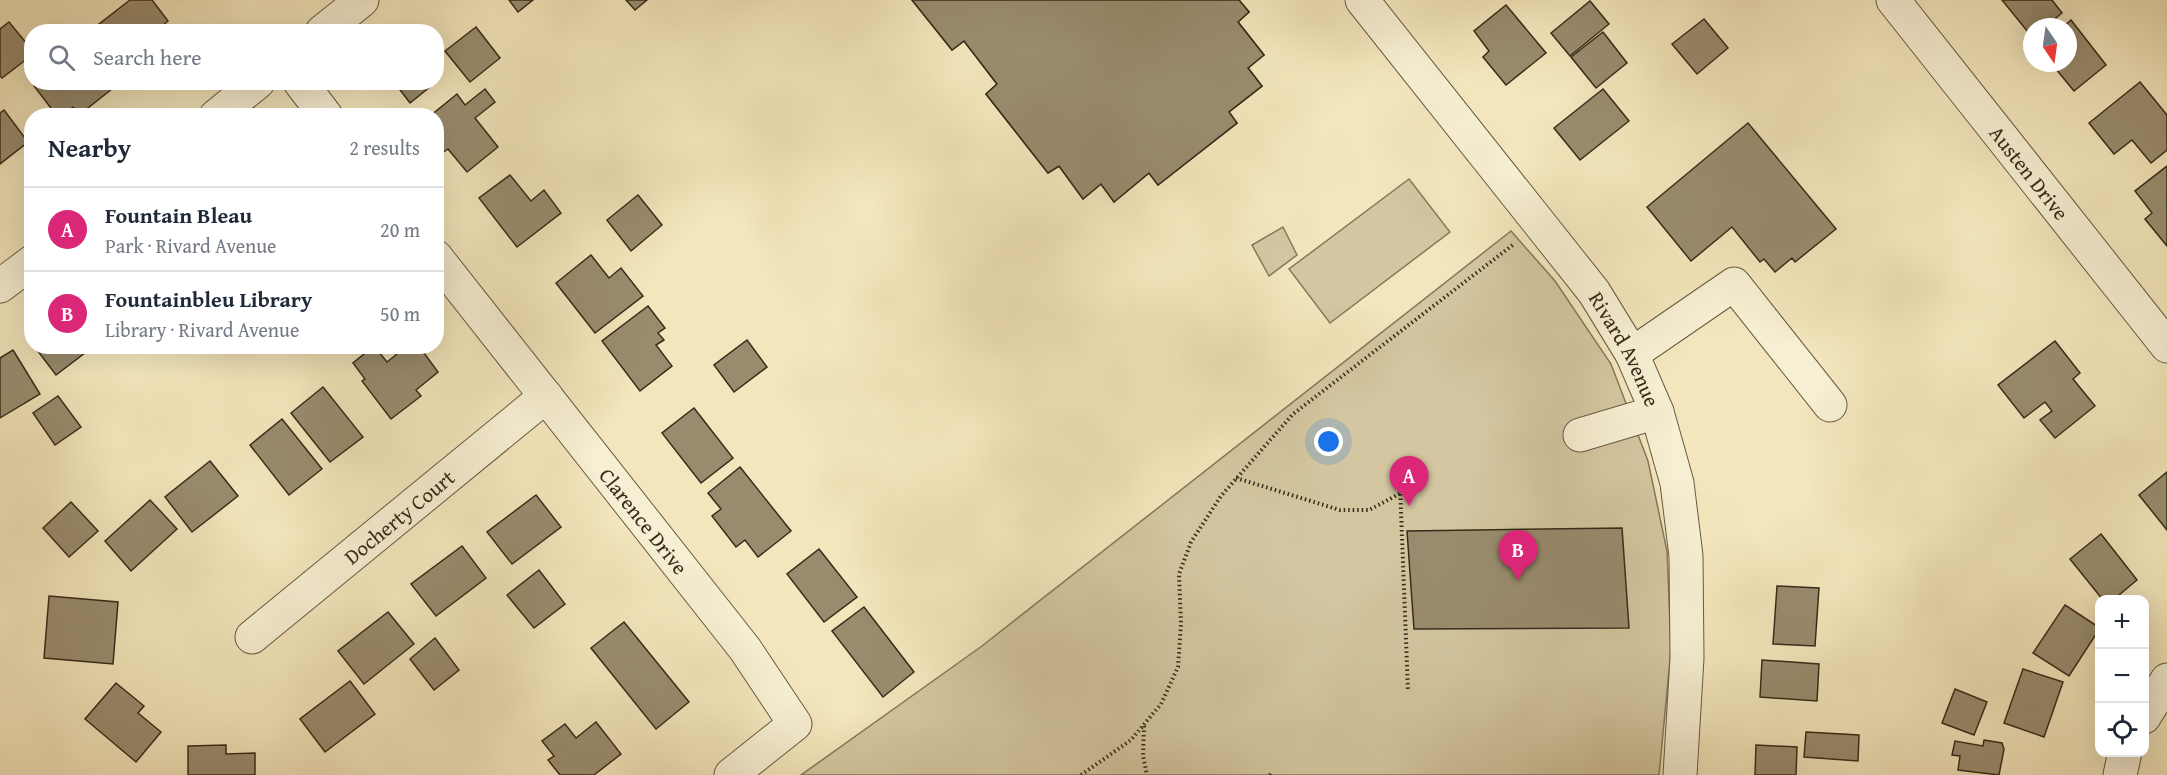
<!DOCTYPE html>
<meta charset="utf-8">
<style>
:root{--surface:#fff;--page:#f6f6f7;--text:#1f2937;--muted:#747a83;--line:#e0e1e3;--accent:#db2777}
body{margin:0;font-family:"Gentium Book Plus",serif;background:var(--page);color:var(--text)}
.controls{position:absolute;right:18px;bottom:18px;display:grid;overflow:hidden;border-radius:12px;box-shadow:0 6px 24px #0002}
.controls button{width:54px;height:54px;display:grid;place-items:center;padding:0;border:0;border-bottom:2px solid var(--line);background:var(--surface);color:var(--text);font:30px sans-serif}
.compass{position:absolute;left:2023px;top:18px;width:54px;height:54px;border-radius:50%;background:var(--surface);box-shadow:0 6px 24px #0002;rotate:167deg}
.you{position:absolute;left:1329px;top:442px;width:21px;height:21px;margin:-15px;border:4px solid #fff;border-radius:50%;background:#1a73e8;box-shadow:0 0 0 9px #1a73e833}
.badge{display:grid;place-items:center;width:39px;height:39px;border-radius:50%;background:var(--accent);color:#fff;font-size:20px;font-weight:700}
.pin{position:absolute;translate:-50% -50px;filter:drop-shadow(0 2px 3px #0008)}
.pin::after{content:'';position:absolute;top:32px;width:21px;height:18px;background:inherit;clip-path:polygon(0 0,100% 0,50% 100%)}
.list{margin:0;padding:0;list-style:none}
h2{display:flex;justify-content:space-between;align-items:center;height:78px;margin:0;padding:0 24px;font-size:26px}
h2 small{font-size:20px;font-weight:400;color:var(--muted)}
.list li{display:grid;grid-template-columns:39px 1fr auto;gap:18px;align-items:center;box-sizing:border-box;height:84px;padding:0 24px;border-top:2px solid var(--line)}
.list b{display:block;font-size:22px;white-space:nowrap}
.list p{margin:0;font-size:20px;white-space:nowrap;color:var(--muted)}
.list em{font-size:20px;font-style:normal;color:var(--muted)}
.icon{flex:none;width:33px;height:33px;fill:none;stroke:currentColor;stroke-width:2;stroke-linecap:round;stroke-linejoin:round}
.map{position:relative;flex:none;width:2167px;height:775px;overflow:hidden}
.search{position:absolute;background:var(--surface);box-shadow:0 6px 24px #0002;left:24px;top:24px;width:420px;height:66px;display:flex;align-items:center;gap:15px;box-sizing:border-box;padding:0 21px;border-radius:24px;color:var(--muted);font-size:22px}
.panel{position:absolute;background:var(--surface);box-shadow:0 6px 24px #0002;left:24px;top:108px;width:420px;height:246px;border-radius:24px}
.map>svg:first-child{display:block}
.green{fill:#d3c6a0;stroke:#86785d;stroke-width:1.5}
.building{fill:#998c6e;stroke:#382b1a;stroke-width:1.5}
.lines{fill:none;stroke-linecap:round;stroke-linejoin:round}
.minor-casing{stroke:#675a42;stroke-width:35}
.path{stroke:#382b1a;stroke-width:4;stroke-dasharray:1.5 3;stroke-linecap:butt}
.minor{stroke:#f7efd3;stroke-width:33}
.labels{text-anchor:middle;dominant-baseline:central;stroke-width:4.5;stroke-linejoin:round;paint-order:stroke}
.street-label{font-size:21px;fill:#382b1a;stroke:#f7efd3}
</style>
<div class="map">
<svg width="2167" height="775" viewBox="0 0 2167 775">
<rect width="100%" height="100%" fill="#f3e6bc"/>
<filter id="stains"><feTurbulence type="fractalNoise" baseFrequency=".00333" numOctaves="4"/><feColorMatrix values="0 0 0 0 .2 0 0 0 0 .09 0 0 0 0 .02 0 0 0 .5 -.17"/></filter>
<radialGradient id="worn" r=".72"><stop offset=".6" stop-color="#630" stop-opacity="0"/><stop offset="1" stop-color="#630" stop-opacity=".3"/></radialGradient>
<g class="green">
<path d="M1409,179l41,53 -120,91 -41,-54z"/>
<path d="M1283,227l14,28 -28,21 -17,-31z"/>
<path d="M1511,231l44,50 56,83 37,97 19,90 4,99 -12,125h-858l181,-129z"/>
</g>
<g class="building">
<path d="M130,0h22l16,21 -13,11h-58l-3,-4z"/>
<path d="M509,0h24l-15,12z"/>
<path d="M626,0h21l-12,10z"/>
<path d="M912,0h137l39,50 32,-26 -18,-24h137l10,12 -11,10 26,33 -16,13 14,18 -33,26 8,11 -79,62 -9,-12 -35,29 -13,-18 -18,15 -24,-33 -11,7 -62,-79 11,-10 -33,-43 -12,9z"/>
<path d="M912,0h327l10,12 -11,10 26,33 -16,13 14,18 -33,26 8,11 -79,62 -9,-12 -35,29 -13,-18 -18,15 -24,-33 -11,7 -62,-79 11,-10 -33,-43 -12,9z"/>
<path d="M2002,0h50l10,13 -17,14h-13v10z"/>
<path d="M1590,1l19,23 -39,32 -19,-23z"/>
<path d="M1506,5l40,48 -40,32 -23,-28 6,-6 -15,-20z"/>
<path d="M1704,19l24,29 -31,26 -25,-30z"/>
<path d="M2071,20l35,45 -32,26 -23,-28h17v-36h-5z"/>
<path d="M9,22l23,28v5l-30,23 -2,-2v-47z"/>
<path d="M476,27l24,31 -30,24 -25,-31z"/>
<path d="M1603,32l24,31 -31,25 -25,-31z"/>
<path d="M39,82h67l6,7 -33,26 -6,-8 -11,9h-5l-23,-30z"/>
<path d="M394,82h42l-26,21z"/>
<path d="M2140,82l27,33v35l-16,13 -19,-23 -18,14 -25,-31z"/>
<path d="M485,89l10,13 -20,16 23,29 -31,25 -19,-23 -6,4 -6,-7v-30h-6l27,-22 8,11z"/>
<path d="M1603,89l26,32 -49,39 -26,-32z"/>
<path d="M4,110l24,32 -28,22v-51z"/>
<path d="M1748,123l88,106 -41,33 -3,-4 -17,14 -11,-13 -4,3 -28,-35 -41,34 -44,-54z"/>
<path d="M2167,166v80l-22,-27 7,-6 -17,-22z"/>
<path d="M510,175l21,26 13,-11 17,23 -44,34 -38,-49z"/>
<path d="M638,195l24,30 -31,26 -24,-31z"/>
<path d="M591,255l18,23 12,-10 22,28 -48,37 -39,-50z"/>
<path d="M648,306l17,22 -7,5 6,7 -8,5 16,21 -32,25 -38,-50z"/>
<path d="M747,340l20,27 -33,25 -20,-27z"/>
<path d="M2055,341l25,32 -7,6 22,27 -40,32 -15,-18 12,-9 -7,-9 -21,16 -26,-33z"/>
<path d="M34,346h60l-38,29z"/>
<path d="M374,346l13,16 20,-16h12l19,26 -22,18 5,6 -30,23 -29,-38 3,-2 -12,-16z"/>
<path d="M13,350l27,44 -40,24v-60z"/>
<path d="M323,387l40,50 -33,25 -39,-49z"/>
<path d="M58,396l23,31 -26,18 -22,-32z"/>
<path d="M694,408l39,50 -32,25 -39,-50z"/>
<path d="M282,419l40,50 -33,26 -39,-50z"/>
<path d="M210,461l28,35 -46,36 -27,-35z"/>
<path d="M740,467l51,64 -33,26 -13,-17 -9,7 -24,-31 9,-7 -13,-16z"/>
<path d="M2167,472v58l-28,-35z"/>
<path d="M536,495l25,32 -49,37 -25,-32z"/>
<path d="M150,500l27,29 -46,42 -26,-30z"/>
<path d="M71,502l27,29 -29,26 -26,-29z"/>
<path d="M1622,528l7,100 -215,1 -7,-98z"/>
<path d="M2101,534l36,46 -24,20h-10l-33,-41z"/>
<path d="M462,546l24,32 -50,38 -25,-32z"/>
<path d="M819,549l38,48 -33,25 -37,-48z"/>
<path d="M539,570l26,34 -31,24 -27,-33z"/>
<path d="M1777,586l42,2 -4,58 -42,-2z"/>
<path d="M49,596l69,6 -5,62 -69,-6z"/>
<path d="M2065,605l35,23 -31,48 -36,-23z"/>
<path d="M864,607l50,65 -31,25 -51,-66z"/>
<path d="M388,612l26,32 -50,40 -26,-33z"/>
<path d="M624,622l65,80 -33,27 -65,-81z"/>
<path d="M435,638l24,32 -25,20 -24,-31z"/>
<path d="M1762,660l57,4 -2,37 -57,-4z"/>
<path d="M2023,669l40,13 -19,55 -40,-14z"/>
<path d="M350,681l25,33 -50,38 -25,-33z"/>
<path d="M116,683l28,23 -6,7 23,19 -25,30 -51,-43z"/>
<path d="M1955,689l32,13 -13,33 -32,-12z"/>
<path d="M596,722l25,32 -27,21h-34l-12,-15 6,-4 -12,-15 23,-17 11,14z"/>
<path d="M1806,732l53,3 -1,26 -54,-4z"/>
<path d="M1984,740l18,3 2,6 -5,26 -41,-5 2,-14 -8,-1 3,-14 28,5z"/>
<path d="M226,745v9l29,-1v22h-67v-29z"/>
<path d="M1756,745l41,2 -1,28h-41z"/>
</g>
<g class="lines">
<defs>
<g id="minor">
<path id="s1" d="M1362,0l232,292 38,62 25,58 20,71 9,73 1,102 -7,117"/>
<path id="s2" d="M1893,0l274,346"/>
<path d="M322,32l40,-32"/>
<path d="M300,82l26,34"/>
<path d="M216,116l42,-34"/>
<path id="s3" d="M436,257l309,392 50,75 -64,51"/>
<path d="M0,286l32,-24"/>
<path d="M1632,354l102,-70 96,121"/>
<path d="M1580,435l77,-23"/>
<path id="s4" d="M252,637l294,-241"/>
<path d="M2144,717l23,-37"/>
<path d="M2120,775l5,-23"/>
</g>
</defs>
<use href="#minor" class="minor-casing"/>
<g class="path">
<path d="M1236,478l104,32h29l32,-17"/>
<path d="M1400,485l8,206"/>
<path d="M1144,726l-1,30 4,19"/>
<path d="M1081,775l50,-35 30,-36 17,-37 3,-43 -2,-50 12,-32 30,-46 72,-82 221,-170"/>
<path d="M1270,775l2,-3"/>
</g>
<use href="#minor" class="minor"/>
</g>
<g class="labels">
<g class="street-label">
<text stroke="none"><textPath href="#s2" startOffset="220">Austen Drive</textPath></text>
<text stroke="none"><textPath href="#s1" startOffset="438">Rivard Avenue</textPath></text>
<text stroke="none"><textPath href="#s4" startOffset="190">Docherty Court</textPath></text>
<text stroke="none"><textPath href="#s3" startOffset="336">Clarence Drive</textPath></text>
</g>
</g>
<rect width="100%" height="100%" filter="url(#stains)"/>
<rect width="100%" height="100%" fill="url(#worn)"/>
</svg>
<div class="controls">
<button>+</button>
<button>−</button>
<button><svg class="icon" aria-label="locate" viewBox="0 0 24 24"><circle cx="12" cy="12" r="6"/><path d="M12 2v4M12 18v4M2 12h4M18 12h4"/></svg></button>
</div>
<svg class="compass" viewBox="-18 -18 36 36"><path d="M0-13l5 13h-10z" fill="#e53935"/><path d="M0 13l5-13h-10z" fill="#747a83"/></svg>
<div class="you"></div>
<div class="pin badge" style="left:1409px;top:506px">A</div>
<div class="pin badge" style="left:1518px;top:580px">B</div>
<div class="search"><svg class="icon" aria-label="search" viewBox="0 0 24 24"><circle cx="10" cy="10" r="6"/><path d="M15 15l6 6"/></svg>Search here</div>
<section class="panel">
<h2>Nearby<small>2 results</small></h2>
<ul class="list">
<li><span class="badge">A</span><div><b>Fountain Bleau</b><p>Park · Rivard Avenue</p></div><em>20 m</em></li>
<li><span class="badge">B</span><div><b>Fountainbleu Library</b><p>Library · Rivard Avenue</p></div><em>50 m</em></li>
</ul>
</section>
</div>
